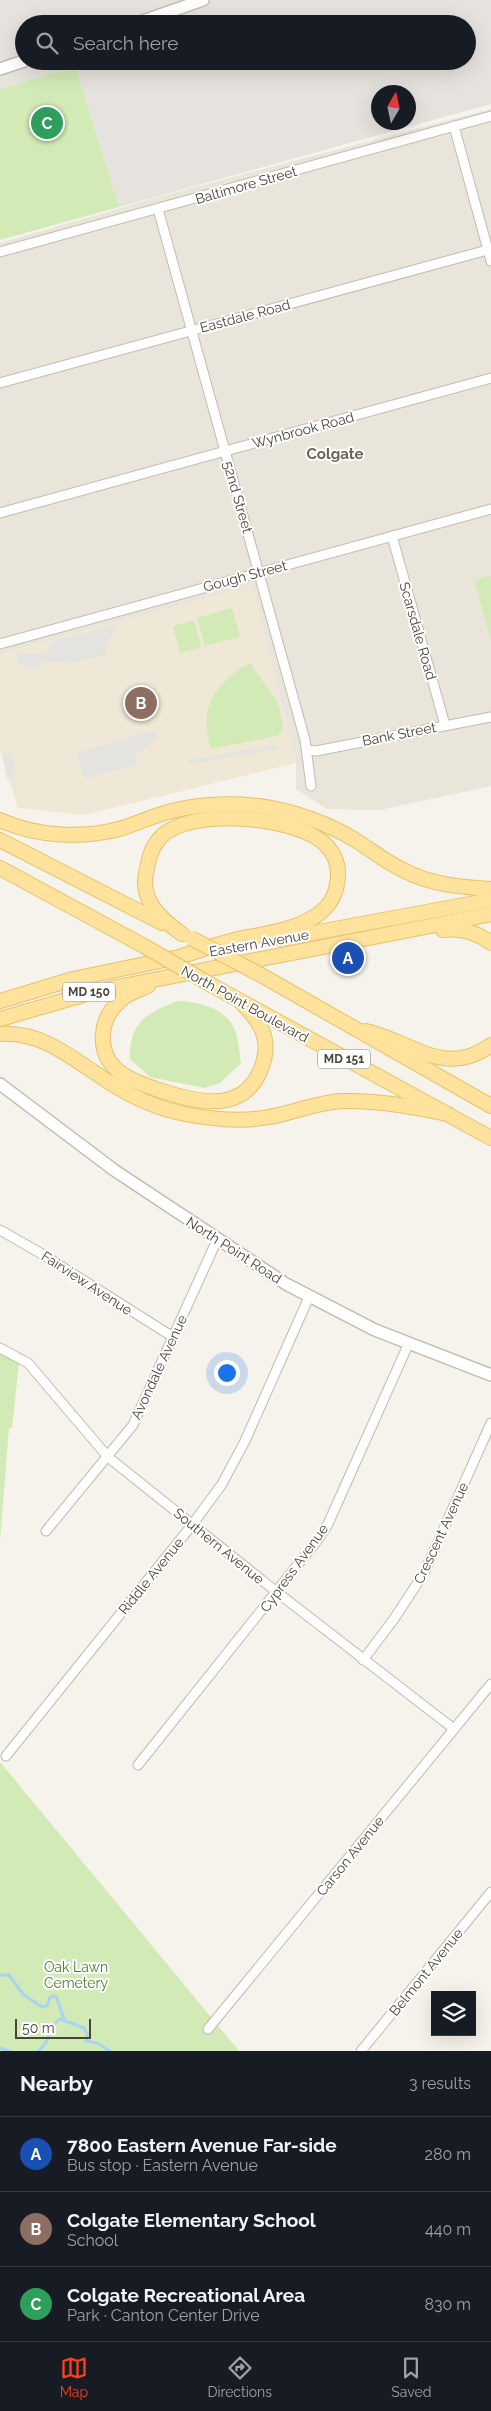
<!DOCTYPE html>
<meta charset="utf-8">
<style>
:root{--surface:#171b24;--page:#242831;--text:#f1f3f6;--muted:#9ea1a6;--line:#363941;--accent:#fc3f1d}
body{margin:0;font-family:Raleway,sans-serif;background:var(--page);color:var(--text)}
.controls{position:absolute;right:15px;bottom:15px;display:grid;overflow:hidden;border-radius:0px;box-shadow:0 5px 20px #0002}
.controls button{width:45px;height:45px;display:grid;place-items:center;padding:0;border:0;border-bottom:1px solid var(--line);background:var(--surface);color:var(--text);font:25px sans-serif}
.compass{position:absolute;left:371px;top:85px;width:45px;height:45px;border-radius:50%;background:var(--surface);box-shadow:0 5px 20px #0002;rotate:9deg}
.scale{position:absolute;left:15px;bottom:12px;width:76px;box-sizing:border-box;padding-left:5px;border:2px solid #4b4439;border-top:0;font-size:14px;line-height:18px;white-space:nowrap;color:#4b4439;-webkit-text-stroke:4px #fff;paint-order:stroke}
.you{position:absolute;left:226px;top:1372px;width:18px;height:18px;margin:-12px;border:4px solid #fff;border-radius:50%;background:#1a73e8;box-shadow:0 0 0 8px #1a73e833}
.badge{display:grid;place-items:center;width:32px;height:32px;border-radius:50%;background:var(--accent);color:#fff;font-size:16px;font-weight:700}
.pin{position:absolute;translate:-50% -50%;border:2px solid #fff;box-shadow:0 1px 5px #0006}
.list{margin:0;padding:0;list-style:none}
h2{display:flex;justify-content:space-between;align-items:center;height:65px;margin:0;padding:0 20px;font-size:21px}
h2 small{font-size:16px;font-weight:400;color:var(--muted)}
.list li{display:grid;grid-template-columns:32px 1fr auto;gap:15px;align-items:center;box-sizing:border-box;height:75px;padding:0 20px;border-top:1px solid var(--line)}
.list b{display:block;font-size:19px;white-space:nowrap}
.list p{margin:0;font-size:16px;white-space:nowrap;color:var(--muted)}
.list em{font-size:16px;font-style:normal;color:var(--muted)}
.icon{flex:none;width:28px;height:28px;fill:none;stroke:currentColor;stroke-width:2;stroke-linecap:round;stroke-linejoin:round}
.map{position:relative;flex:none;width:491px;height:2051px;overflow:hidden}
.search{position:absolute;background:var(--surface);box-shadow:0 5px 20px #0002;left:15px;right:15px;top:15px;height:55px;display:flex;align-items:center;gap:12px;box-sizing:border-box;padding:0 18px;border-radius:28px;color:var(--muted);font-size:19px}
.sheet{height:290px;background:var(--surface)}
nav{display:flex;justify-content:space-around;align-items:center;box-sizing:border-box;height:70px;border-top:1px solid var(--line);background:var(--surface);font-size:14px;color:var(--muted)}
nav a{display:grid;justify-items:center;gap:2px}
nav .on{color:var(--accent)}
.map>svg:first-child{display:block}
.residential{fill:#eae5da}
.industrial{fill:#e6e2dd;fill-rule:evenodd}
.education{fill:#efe8d6}
.green{fill:#d2eab5}
.parking{fill:#e5e3e0}
.lines{fill:none;stroke-linecap:round;stroke-linejoin:round}
.stream{stroke:#a9d4f2;stroke-width:3}
.minor-casing{stroke:#c2bbae;stroke-width:11}
.tertiary-casing{stroke:#c2bbae;stroke-width:14}
.primary-casing{stroke:#e6c16a;stroke-width:16}
.minor{stroke:#fff;stroke-width:9}
.tertiary{stroke:#fff;stroke-width:11}
.primary{stroke:#ffe39c;stroke-width:14}
.primary-bridge-casing{stroke:#e6c16a;stroke-width:16;stroke-linecap:butt}
.primary-bridge{stroke:#ffe39c;stroke-width:14}
.labels{text-anchor:middle;dominant-baseline:central;stroke-width:4;stroke-linejoin:round;paint-order:stroke}
.shield{fill:#fff;stroke:#817c74;stroke-width:1}
.shield-label{font-size:12px;font-weight:bold;fill:#4b4439}
.street-label{font-size:14px;fill:#4b4439;stroke:#fff}
.park-label{font-size:14px;fill:#4a7f2a;stroke:#fff}
.neighbourhood-label{font-size:15px;font-weight:bold;fill:#6e6250;stroke:#fff}
</style>
<div class="map">
<svg width="491" height="2051" viewBox="0 0 491 2051">
<rect width="100%" height="100%" fill="#f6f3ec"/>
<path class="residential" d="M491,109v677l-111,24 -53,-1 -31,-20v-26l-44,-177 -252,68v-411l165,-48z"/>
<path class="industrial" d="M0,0h491v104l-372,103 -43,-138 -22,4 -54,16zM24,24h443v37h-443zM378,92h30v30h-30z"/>
<path class="education" d="M252,586l44,177 -211,52 -67,-7 -18,-57v-97z"/>
<g class="green">
<path d="M76,69l43,138 -119,33v-151l54,-16z"/>
<path d="M491,576v64l-17,-60z"/>
<path d="M232,608l8,29 -35,9 -8,-28z"/>
<path d="M194,620l7,27 -21,6 -7,-27z"/>
<path d="M250,663l28,40 5,24 -5,9 -67,13c-13,-42 3,-65 39,-86z"/>
<path d="M177,1001c20,0 48,7 57,27 5,10 5,24 7,35l-21,20 -16,5 -54,-11 -20,-18c-1,-37 17,-46 47,-58z"/>
<path d="M0,1355l19,7 -7,66h-3l-9,113z"/>
<path d="M0,1762l239,289h-239z"/>
</g>
<g class="parking">
<path d="M116,624l-12,31 -30,8 -32,-1 -2,8 -24,-6 3,-10 27,-1 7,-12z"/>
<path d="M154,730l3,9 -22,16 2,9 -52,15 -8,-26z"/>
<path d="M277,745v4l-87,15v-4z"/>
<path d="M11,753l5,23 -9,2 -5,-23z"/>
</g>
<g class="lines">
<g class="stream">
<path d="M0,1975h9l14,19 19,13 5,-1 3,-9 6,-1 8,23"/>
<path d="M0,2048l9,3"/>
<path d="M38,2051c13,-8 10,-25 22,-32l24,9 3,6 -1,7 11,2 13,8"/>
</g>
<defs>
<g id="minor">
<path d="M454,126l37,135"/>
<path d="M158,209l147,531 6,46"/>
<path d="M0,252l491,-136"/>
<path d="M0,383l491,-134"/>
<path d="M0,513l491,-135"/>
<path d="M392,536l53,189"/>
<path d="M0,644l491,-135"/>
<path d="M307,750l9,1 175,-34"/>
<path d="M0,1230l42,24 131,83"/>
<path d="M0,1348l28,15 80,94 170,136 176,136"/>
<path d="M46,1531l87,-106 84,-185"/>
<path d="M363,1660l31,-41 30,-46 67,-150"/>
<path d="M6,1756l186,-231 30,-41 23,-43 64,-144"/>
<path d="M138,1765l181,-227 9,-14 80,-179"/>
<path d="M208,2029l283,-345"/>
<path d="M361,2051l130,-159"/>
</g>
<g id="tertiary">
<path d="M134,24l69,-24"/>
<path d="M0,69l24,-8"/>
<path d="M0,1084l114,86 172,114 89,46 116,45"/>
</g>
<g id="primary">
<path d="M0,820c35,16 81,19 119,9 18,-5 35,-14 53,-18 27,-7 59,-8 87,-5 31,4 69,17 96,34 16,10 31,22 48,30 28,15 58,17 88,19"/>
<path d="M0,840l162,83"/>
<path d="M0,868l144,78"/>
<path d="M443,930c18,-2 34,2 48,13"/>
<path d="M281,939l210,-39"/>
<path d="M179,957c20,-6 39,-13 59,-18 25,-5 54,-8 76,-22 12,-7 21,-19 23,-33 3,-14 0,-27 -10,-38 -27,-30 -139,-40 -167,-8 -10,11 -11,22 -14,35 -6,28 16,47 36,61"/>
<path d="M261,975l230,131"/>
<path d="M148,986c-9,4 -20,7 -27,14 -22,18 -25,51 -4,70 12,10 27,15 42,20 36,12 84,25 102,-21 12,-30 -1,-48 -21,-68"/>
<path d="M213,986l278,152"/>
<path d="M0,1001l73,-22 101,-21"/>
<path d="M0,1019l97,-28 394,-77"/>
<path d="M366,1031c45,10 79,48 125,14"/>
<path d="M0,1034c45,-3 76,28 112,50 22,14 48,25 73,30 26,5 58,8 84,3 24,-4 48,-15 74,-16 35,-1 70,6 105,13"/>
</g>
</defs>
<use href="#minor" class="minor-casing"/>
<use href="#tertiary" class="tertiary-casing"/>
<use href="#primary" class="primary-casing"/>
<use href="#minor" class="minor"/>
<use href="#tertiary" class="tertiary"/>
<use href="#primary" class="primary"/>
<defs>
<g id="primary-bridge">
<path d="M191,938l70,37"/>
<path d="M144,946l69,40"/>
</g>
</defs>
<use href="#primary-bridge" class="primary-bridge-casing"/>
<use href="#primary-bridge" class="primary-bridge"/>
</g>
<g class="labels">
<g class="shield">
<rect x="63" y="982.5" width="52" height="19" rx="4"/>
<rect x="318" y="1049.5" width="52" height="19" rx="4"/>
</g>
<g class="shield-label">
<text x="89" y="992">MD 150</text>
<text x="344" y="1059">MD 151</text>
</g>
<g class="street-label">
<text transform="translate(246 185) rotate(-16)">Baltimore Street</text>
<text transform="translate(245 316) rotate(-15)">Eastdale Road</text>
<text transform="translate(303 430) rotate(-15)">Wynbrook Road</text>
<text transform="translate(238 497) rotate(74)">52nd Street</text>
<text transform="translate(245 576) rotate(-15)">Gough Street</text>
<text transform="translate(418 631) rotate(74)">Scarsdale Road</text>
<text transform="translate(399 734) rotate(-11)">Bank Street</text>
<text transform="translate(259 943) rotate(-10)">Eastern Avenue</text>
<text transform="translate(245 1004) rotate(29)">North Point Boulevard</text>
<text transform="translate(234 1250) rotate(33)">North Point Road</text>
<text transform="translate(87 1283) rotate(33)">Fairview Avenue</text>
<text transform="translate(159 1367) rotate(-65)">Avondale Avenue</text>
<text transform="translate(441 1533) rotate(-65)">Crescent Avenue</text>
<text transform="translate(219 1546) rotate(39)">Southern Avenue</text>
<text transform="translate(294 1568) rotate(-54)">Cypress Avenue</text>
<text transform="translate(151 1576) rotate(-51)">Riddle Avenue</text>
<text transform="translate(350 1856) rotate(-51)">Carson Avenue</text>
<text transform="translate(426 1972) rotate(-51)">Belmont Avenue</text>
</g>
<g class="park-label">
<text x="76" y="1967">Oak Lawn<tspan x="76" dy="16">Cemetery</tspan></text>
</g>
<g class="neighbourhood-label">
<text x="335" y="454">Colgate</text>
</g>
</g>
</svg>
<div class="controls">
<button><svg class="icon" aria-label="layers" viewBox="0 0 24 24"><path d="M12 4l9 5-9 5-9-5zM3 14l9 5 9-5"/></svg></button>
</div>
<svg class="compass" viewBox="-18 -18 36 36"><path d="M0-13l5 13h-10z" fill="#e53935"/><path d="M0 13l5-13h-10z" fill="#9ea1a6"/></svg>
<div class="scale">50 m</div>
<div class="you"></div>
<div class="pin badge" style="left:348px;top:958px;background:#1a4fb4">A</div>
<div class="pin badge" style="left:141px;top:703px;background:#8d6e63">B</div>
<div class="pin badge" style="left:47px;top:123px;background:#2e9e5b">C</div>
<div class="search"><svg class="icon" aria-label="search" viewBox="0 0 24 24"><circle cx="10" cy="10" r="6"/><path d="M15 15l6 6"/></svg>Search here</div>
</div>
<section class="sheet">
<h2>Nearby<small>3 results</small></h2>
<ul class="list">
<li><span class="badge" style="background:#1a4fb4">A</span><div><b>7800 Eastern Avenue Far-side</b><p>Bus stop · Eastern Avenue</p></div><em>280 m</em></li>
<li><span class="badge" style="background:#8d6e63">B</span><div><b>Colgate Elementary School</b><p>School</p></div><em>440 m</em></li>
<li><span class="badge" style="background:#2e9e5b">C</span><div><b>Colgate Recreational Area</b><p>Park · Canton Center Drive</p></div><em>830 m</em></li>
</ul>
</section>
<nav>
<a class="on"><svg class="icon" aria-label="map" viewBox="0 0 24 24"><path d="M3 6l6-2 6 2 6-2v14l-6 2-6-2-6 2zM9 4v14M15 6v14"/></svg>Map</a>
<a><svg class="icon" aria-label="directions" viewBox="0 0 24 24"><path d="M12 3l9 9-9 9-9-9zM9 14v-3h6M13 9l2 2-2 2"/></svg>Directions</a>
<a><svg class="icon" aria-label="saved" viewBox="0 0 24 24"><path d="M7 4h10v16l-5-4-5 4z"/></svg>Saved</a>
</nav>
